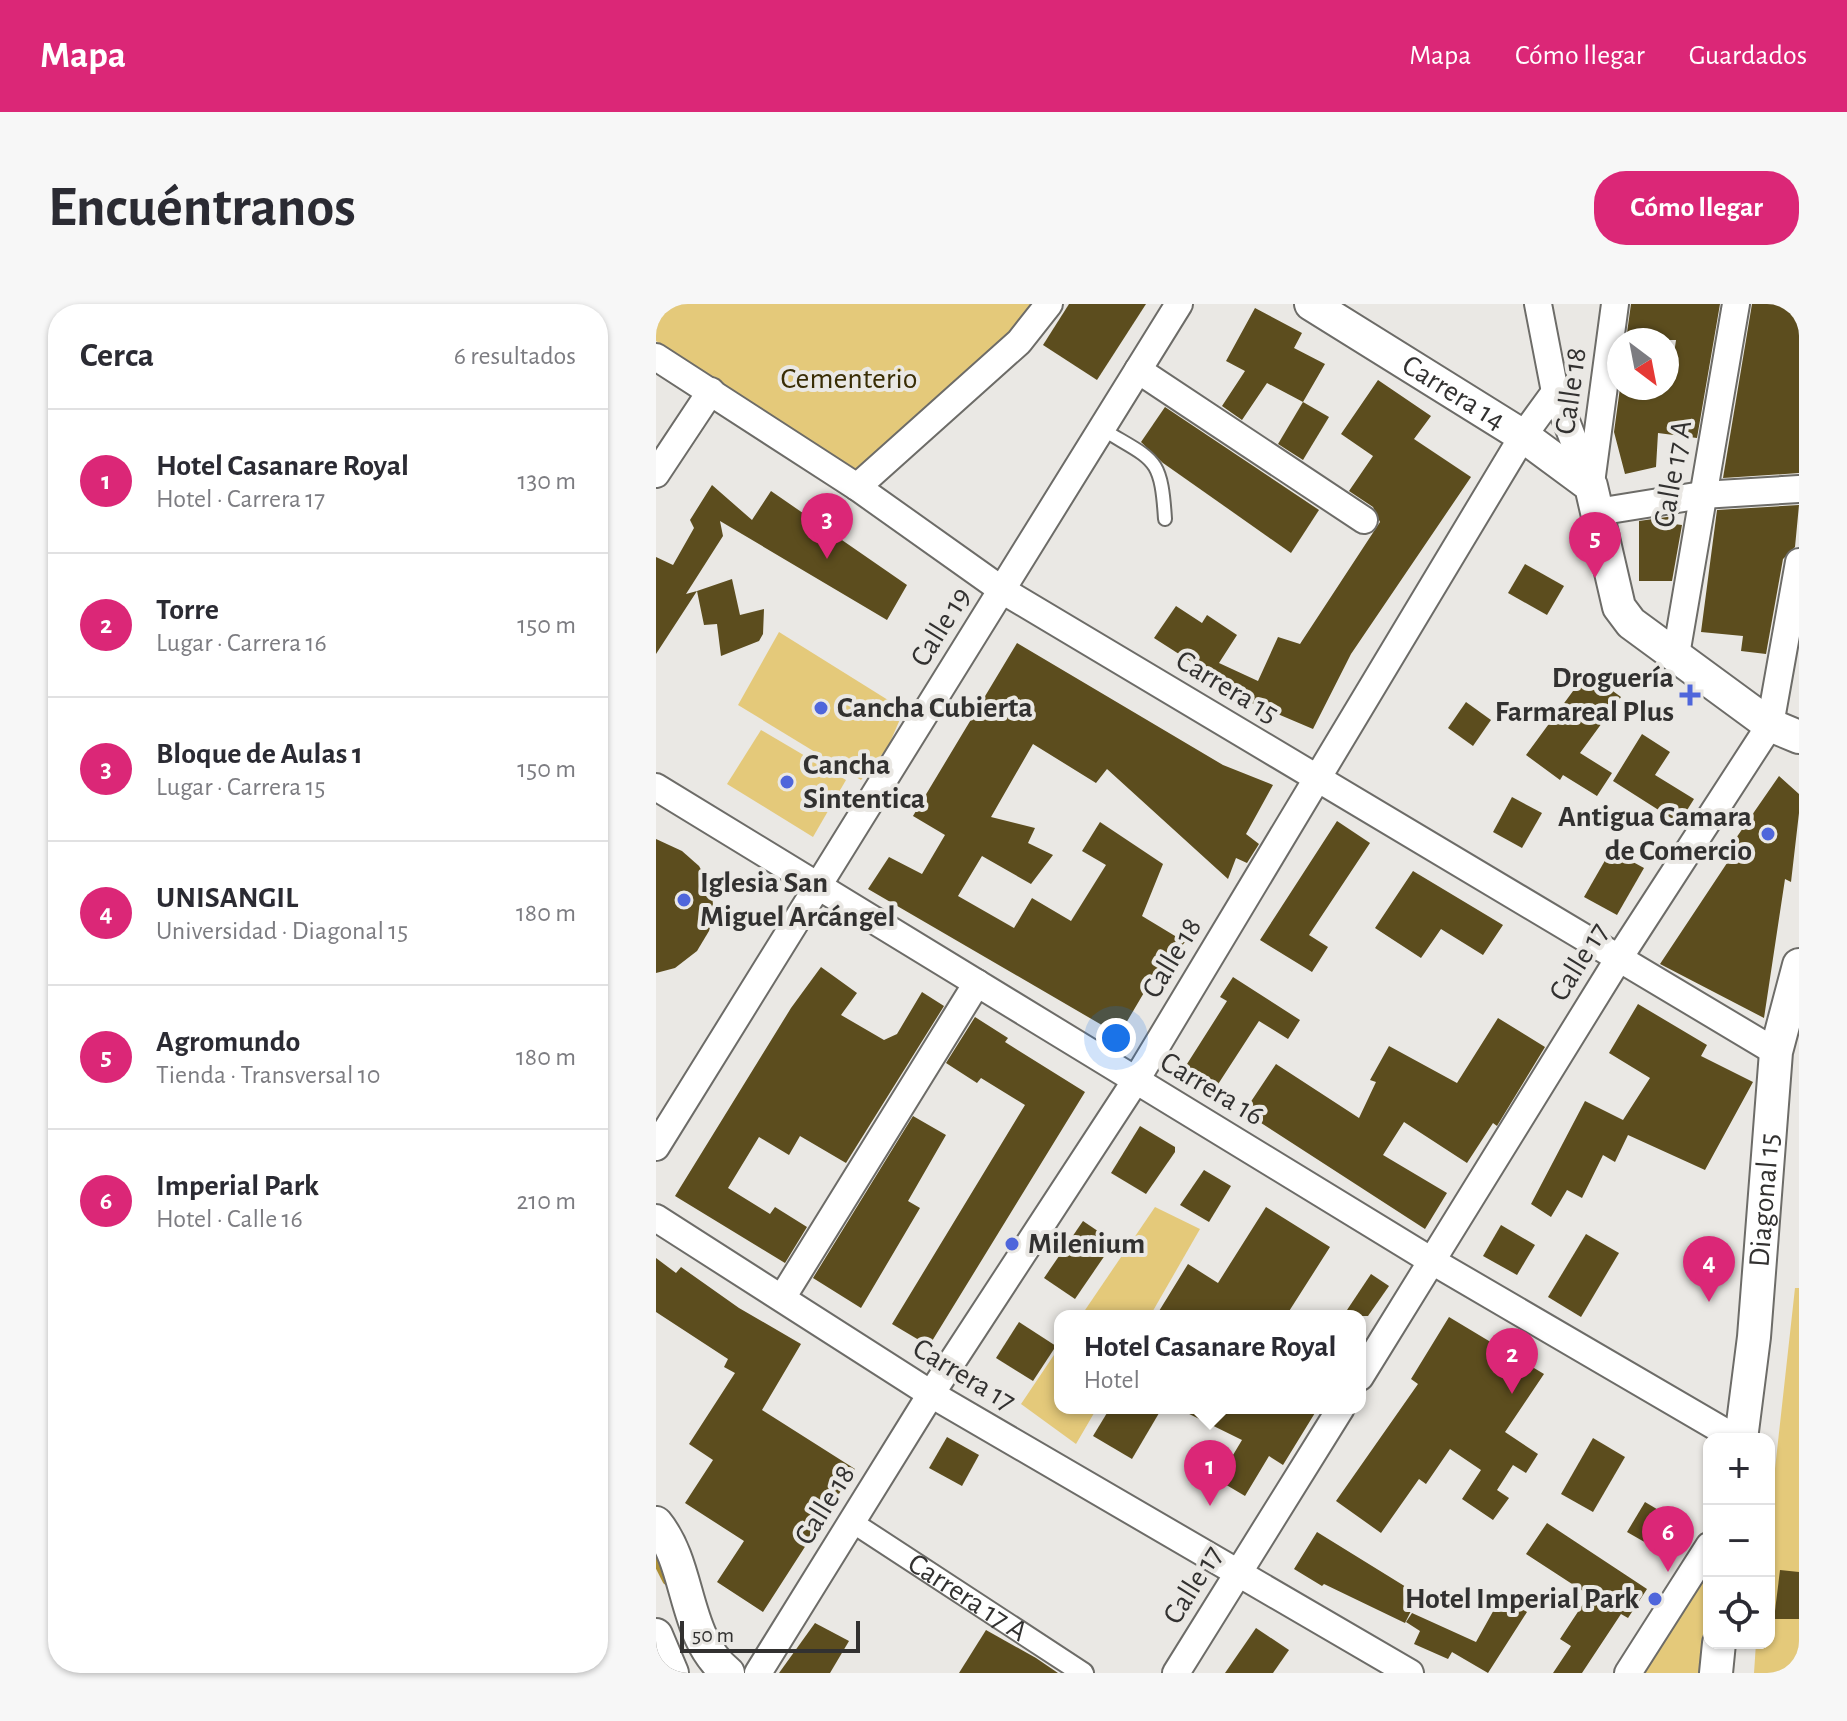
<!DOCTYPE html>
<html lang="es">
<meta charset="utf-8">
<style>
:root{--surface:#fff;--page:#f7f7f7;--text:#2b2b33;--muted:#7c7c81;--line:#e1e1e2;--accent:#db2777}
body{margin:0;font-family:"Alegreya Sans",sans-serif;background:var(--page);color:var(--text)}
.controls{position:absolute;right:24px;bottom:24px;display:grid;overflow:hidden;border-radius:16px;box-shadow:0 2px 6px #0004}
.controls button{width:72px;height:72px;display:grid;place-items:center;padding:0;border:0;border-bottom:2px solid var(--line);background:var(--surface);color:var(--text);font:40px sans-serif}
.compass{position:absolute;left:951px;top:24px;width:72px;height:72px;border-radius:50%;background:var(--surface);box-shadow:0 2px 6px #0004;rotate:148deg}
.scale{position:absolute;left:24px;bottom:20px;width:180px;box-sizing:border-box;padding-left:8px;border:4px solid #323130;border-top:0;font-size:22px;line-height:28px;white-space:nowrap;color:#323130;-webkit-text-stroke:6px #eae8e4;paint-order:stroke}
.you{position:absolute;left:460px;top:734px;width:28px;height:28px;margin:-20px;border:6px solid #fff;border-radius:50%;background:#1a73e8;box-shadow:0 0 0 12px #1a73e833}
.badge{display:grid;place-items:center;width:52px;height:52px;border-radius:50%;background:var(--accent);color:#fff;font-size:26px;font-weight:700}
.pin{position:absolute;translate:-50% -66px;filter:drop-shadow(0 2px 4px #0008)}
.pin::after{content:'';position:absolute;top:42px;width:28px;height:24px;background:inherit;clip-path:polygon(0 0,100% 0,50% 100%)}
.popup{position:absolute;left:398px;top:1006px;width:312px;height:104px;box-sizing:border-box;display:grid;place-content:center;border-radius:16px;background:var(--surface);filter:drop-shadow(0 2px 6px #0005);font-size:26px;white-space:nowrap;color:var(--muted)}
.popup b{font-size:30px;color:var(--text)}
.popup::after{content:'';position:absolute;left:50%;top:100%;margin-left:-16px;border:16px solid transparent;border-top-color:var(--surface)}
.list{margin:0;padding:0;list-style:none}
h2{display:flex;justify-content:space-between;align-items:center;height:104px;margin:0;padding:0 32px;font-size:34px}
h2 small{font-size:26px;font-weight:400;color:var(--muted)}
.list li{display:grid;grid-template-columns:52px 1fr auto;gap:24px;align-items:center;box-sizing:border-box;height:144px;padding:0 32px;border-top:2px solid var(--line)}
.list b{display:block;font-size:30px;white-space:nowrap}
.list p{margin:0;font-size:26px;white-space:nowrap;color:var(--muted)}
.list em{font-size:26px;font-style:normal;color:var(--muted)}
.icon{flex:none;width:44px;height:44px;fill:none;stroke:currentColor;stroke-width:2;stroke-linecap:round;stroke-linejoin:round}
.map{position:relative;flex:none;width:1143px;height:1369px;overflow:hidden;border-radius:32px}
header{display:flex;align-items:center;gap:48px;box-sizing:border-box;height:112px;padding:0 40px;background:var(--accent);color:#fff}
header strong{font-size:38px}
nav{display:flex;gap:44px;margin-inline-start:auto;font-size:28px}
.intro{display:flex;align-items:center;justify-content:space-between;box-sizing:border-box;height:192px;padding:0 48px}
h1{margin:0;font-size:56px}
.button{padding:20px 36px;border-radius:32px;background:var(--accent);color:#fff;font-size:28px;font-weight:700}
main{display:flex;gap:48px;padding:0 48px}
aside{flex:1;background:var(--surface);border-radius:32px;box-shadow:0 2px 6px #0004}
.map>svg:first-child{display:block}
.green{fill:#e4c97a}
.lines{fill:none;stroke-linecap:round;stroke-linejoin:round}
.stream{stroke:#ac8f35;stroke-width:7}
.building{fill:#5c4d1e}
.service-casing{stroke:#6d6c68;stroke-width:16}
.pedestrian-casing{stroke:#6d6c68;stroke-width:24}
.minor-casing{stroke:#6d6c68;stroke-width:30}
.tertiary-casing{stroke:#6d6c68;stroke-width:36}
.service{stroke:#fff;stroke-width:12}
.pedestrian{stroke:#fff;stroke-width:20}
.minor{stroke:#fff;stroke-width:26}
.tertiary{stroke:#fff;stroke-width:32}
.poi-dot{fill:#4f66db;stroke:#eae8e4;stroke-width:3}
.labels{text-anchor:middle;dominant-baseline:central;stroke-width:8;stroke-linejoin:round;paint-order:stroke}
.park-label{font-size:30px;fill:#392d05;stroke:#eae8e4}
.street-label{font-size:30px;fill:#323130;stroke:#eae8e4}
.poi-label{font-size:30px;font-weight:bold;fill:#323130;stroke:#eae8e4;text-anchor:start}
</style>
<header>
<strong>Mapa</strong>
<nav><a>Mapa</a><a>Cómo llegar</a><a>Guardados</a></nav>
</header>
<div class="intro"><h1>Encuéntranos</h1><a class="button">Cómo llegar</a></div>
<main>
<aside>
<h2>Cerca<small>6 resultados</small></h2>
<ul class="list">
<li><span class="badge">1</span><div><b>Hotel Casanare Royal</b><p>Hotel · Carrera 17</p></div><em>130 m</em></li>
<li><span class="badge">2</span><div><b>Torre</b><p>Lugar · Carrera 16</p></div><em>150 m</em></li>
<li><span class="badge">3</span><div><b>Bloque de Aulas 1</b><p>Lugar · Carrera 15</p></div><em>150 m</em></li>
<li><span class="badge">4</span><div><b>UNISANGIL</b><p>Universidad · Diagonal 15</p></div><em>180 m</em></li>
<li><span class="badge">5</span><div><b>Agromundo</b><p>Tienda · Transversal 10</p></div><em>180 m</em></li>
<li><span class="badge">6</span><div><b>Imperial Park</b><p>Hotel · Calle 16</p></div><em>210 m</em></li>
</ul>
</aside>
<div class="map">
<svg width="1143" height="1369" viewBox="0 0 1143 1369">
<rect width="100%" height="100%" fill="#eae8e4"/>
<g class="green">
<path d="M0,0h378l-10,13 -165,159 -203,-135z"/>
<path d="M123,328l125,78 -16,37 -27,33 -123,-75z"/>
<path d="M105,426l85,50 -33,57 -86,-53z"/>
<path d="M499,903l45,22 -50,87h-69z"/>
<path d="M1139,984h4v385h-45l2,-30h13v-120z"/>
<path d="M404,1042v62h37l-21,36 -55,-40z"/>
<path d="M1053,1267l-9,102h-58z"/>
</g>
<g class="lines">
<path class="stream" d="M0,1257l10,20"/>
</g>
<g class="building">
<path d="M413,0h77l-49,76 -54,-35z"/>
<path d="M975,0h89l-23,134 -39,-5 -2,34 -31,7 -11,-42 6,-44h49l7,-48h-50z"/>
<path d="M1096,0h47v169l-76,5z"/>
<path d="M599,4l47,25 -8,15 31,16 -22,38 -36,-19 -25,37 -20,-14 23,-35 -19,-10z"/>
<path d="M722,76l53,36 -17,23 57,38 -120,177 -38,75 -80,-34 2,-5 -81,-52 22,-32 26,17 5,-8 30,20 -18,28 39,18 20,-44 22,7 80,-122 -7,-15 -24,-16 24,-35 -32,-22z"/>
<path d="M647,98l26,15 -26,43 -25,-16z"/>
<path d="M509,103l154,103 -28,43 -128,-90 -22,-21z"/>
<path d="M56,181l40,35 19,-29 136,94 -20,35 -167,-99 3,15 -37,58 11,-3 -41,63v-97l17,8 21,-37 -4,-8z"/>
<path d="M1143,201l-4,42 -12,12 -17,95 -25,-3 2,-15 -42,-4 16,-122z"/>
<path d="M1018,212v8l8,1 -10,56h-33v-60z"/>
<path d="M869,260l39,22 -17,29 -39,-22z"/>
<path d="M76,275l8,36 24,-6 -1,25 -4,7 -38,15 -4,-32 -13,1 -7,-34z"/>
<path d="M361,339l206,122 50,20 -27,49 13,10 -12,19 -11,-5 -8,21 -121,-110 -11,14 -63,-39 -42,73 44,11 -7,15 25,12 -22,29 -49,-28 -24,40 56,32 18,-30 39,23 35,-56 -24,-14 18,-29 63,42 -21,52 43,26 -27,33 -3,-1 -36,61 -251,-146 21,-32 33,17 23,-39 -32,-19z"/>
<path d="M931,368l34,25 -41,56 32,20 -15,23 -34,-21 -3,5 -34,-25z"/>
<path d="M810,398l25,18 -18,26 -25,-18z"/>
<path d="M986,430l28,18 -15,23 39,24 -15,24 -66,-42z"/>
<path d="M1123,472l20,18v19l-8,69 -6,-3 -21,139 -104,-54 71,-107 -6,-3z"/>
<path d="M856,493l30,16 -20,35 -29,-16z"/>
<path d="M681,517l33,22 -61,92 19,12 -16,25 -52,-32z"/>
<path d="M0,535l26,12 17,15 12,22 3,25 -5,18 -12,20 -22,17 -19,5z"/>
<path d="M955,546l33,18 -27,47 -33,-18z"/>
<path d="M757,567l90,54 -20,30 -42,-26 -20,29 -46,-30z"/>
<path d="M165,663l36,26 -16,22 43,25 13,-6 25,-42 22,14 -98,157 -46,-27 -11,19 -30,-18 -31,51 42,26 5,-7 32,20 -22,36 -110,-67 116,-188z"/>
<path d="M577,673l67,43 -12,19 -29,-18 -46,71h-7l-26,-17 47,-74 -7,-4z"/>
<path d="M982,700l69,41 -6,11 52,26 -48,88 -77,-35 -13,27 -12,-7 -21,43 -15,-8 -16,27 -20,-13 54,-103 38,19 27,-42 -41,-25z"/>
<path d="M319,713l33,21 -3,4 80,50 -156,254 -37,-22 133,-219 -44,-27 -4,5 -31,-20z"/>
<path d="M842,714l47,29 -48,79 -4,-3 -26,40 -63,-41 -21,33 64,38 -22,36 -181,-117 32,-48 83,54 17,-36 -6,-2 19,-34 68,37z"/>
<path d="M257,812l33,19 -38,66 12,7 -59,100 -48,-30z"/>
<path d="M484,822l35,21v5l-29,42 -35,-21z"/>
<path d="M548,866l27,16 -22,36 -29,-17z"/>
<path d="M610,903l64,40 -44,69h-130l32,-52 30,19z"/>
<path d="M427,917l31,21 -39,57 -31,-21z"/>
<path d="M845,921l34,20 -18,30 -34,-19z"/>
<path d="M930,930l33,19 -38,64 -33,-20z"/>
<path d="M0,954l20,15 5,-6 58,41 62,36 -39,66 93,59 -92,143 -46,-30 27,-41 -59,-38 28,-43 -24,-16 46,-71 -11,-6 4,-8 -72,-47z"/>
<path d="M715,970l18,12 -21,30h-25z"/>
<path d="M793,1013l95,57 -39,58 33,22 -12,19 -13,-8 -16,25 12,8 -16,22 -31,-21 19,-29 -31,-21 -24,35 -7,-5 -38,54 -45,-32 82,-117 -7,-5z"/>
<path d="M363,1018l37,24 -23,35 -37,-23z"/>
<path d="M454,1104h52l-30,51 -39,-23z"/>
<path d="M521,1104h141l-35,57 -14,-9 -24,40 -27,-16 24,-40z"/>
<path d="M291,1133l32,18 -17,31 -33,-18z"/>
<path d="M937,1134l32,19 -32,55 -32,-18z"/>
<path d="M989,1198l42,25 -18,29 -42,-24z"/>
<path d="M891,1219l100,66 -19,29 -7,-4 -39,59h-29l18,-27 -11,-7 29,-44 -63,-41z"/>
<path d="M661,1228l102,63 -14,28 -81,-39 -2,2 -28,-17z"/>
<path d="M1124,1266l19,2v47h-25z"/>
<path d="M845,1293l26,15 -39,61 -36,-21 -4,7 -34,-15 6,-13 -14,-9 6,-9 64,29z"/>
<path d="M159,1319l34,18 -19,32h-51z"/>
<path d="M600,1324l33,22 -16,23h-48z"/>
<path d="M330,1326l50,28 22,15h-99z"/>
</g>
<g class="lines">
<defs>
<path id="service" d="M446,125c52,32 59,26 63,90"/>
<g id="pedestrian">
<path id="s1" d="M196,1218l231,151"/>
</g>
<g id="minor">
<path d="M882,0l17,88 36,94"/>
<path d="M0,53l201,130 145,103 774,462"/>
<path d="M482,66l226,150"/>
<path d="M0,170l55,-83"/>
<path d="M935,179l24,-179"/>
<path d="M201,183l162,-145 30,-38"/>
<path d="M941,208l105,-17 97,-6"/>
<path d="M1020,351l60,-351"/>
<path d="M0,483l776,474 305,178"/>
<path d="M0,843l523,-843"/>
<path d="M0,914l275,176 479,279"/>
<path d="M126,994l195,-315"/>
<path d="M704,1073l259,-419 151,-233 29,-163"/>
<path d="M102,1369l173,-279 205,-314 387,-644 32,-44"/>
<path d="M520,1369l165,-265"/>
<path d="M972,1369l81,-127"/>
</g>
<g id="tertiary">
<path id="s2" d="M655,0l212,132 68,50 28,121 12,16 139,102 29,12"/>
<path id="s3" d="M1085,1135l13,-102 22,-285 23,-87"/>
<path d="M0,1219c36,44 26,113 72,150"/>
<path d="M0,1331l16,38"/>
<path d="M1060,1369l3,-30"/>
</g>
</defs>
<use href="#service" class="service-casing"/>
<use href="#pedestrian" class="pedestrian-casing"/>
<use href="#minor" class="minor-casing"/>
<use href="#tertiary" class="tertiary-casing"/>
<use href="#service" class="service"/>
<use href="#pedestrian" class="pedestrian"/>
<use href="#minor" class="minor"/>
<use href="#tertiary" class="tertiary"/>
</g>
<g class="poi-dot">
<path d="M1030 379h8v8h8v8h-8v8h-8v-8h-8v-8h8z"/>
<circle cx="165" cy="404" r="8"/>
<circle cx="131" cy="478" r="8"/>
<circle cx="1112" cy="530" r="8"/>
<circle cx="28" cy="596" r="8"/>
<circle cx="356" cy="940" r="8"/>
<circle cx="999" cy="1295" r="8"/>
</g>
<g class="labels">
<g class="park-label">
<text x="193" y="75">Cementerio</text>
</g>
<g class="street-label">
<text transform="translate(915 87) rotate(-82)">Calle 18</text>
<text stroke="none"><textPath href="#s2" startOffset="168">Carrera 14</textPath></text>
<text transform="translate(1017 170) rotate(-80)">Calle 17 A</text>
<text transform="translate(285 323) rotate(-58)">Calle 19</text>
<text transform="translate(571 383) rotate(31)">Carrera 15</text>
<text transform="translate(516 654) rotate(-59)">Calle 18</text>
<text transform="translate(923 658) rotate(-58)">Calle 17</text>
<text transform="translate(556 785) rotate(31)">Carrera 16</text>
<text stroke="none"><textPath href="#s3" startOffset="240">Diagonal 15</textPath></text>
<text transform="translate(308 1071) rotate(31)">Carrera 17</text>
<text transform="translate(169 1201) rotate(-58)">Calle 18</text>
<text transform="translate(537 1281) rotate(-58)">Calle 17</text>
<text stroke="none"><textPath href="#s1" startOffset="138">Carrera 17 A</textPath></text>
</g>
<g class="poi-label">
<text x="1018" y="374" text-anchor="end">Droguería<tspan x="1018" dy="34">Farmareal Plus</tspan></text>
<text x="181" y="404">Cancha Cubierta</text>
<text x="147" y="461">Cancha<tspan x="147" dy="34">Sintentica</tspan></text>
<text x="1096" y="513" text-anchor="end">Antigua Camara<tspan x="1096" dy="34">de Comercio</tspan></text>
<text x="44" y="579">Iglesia San<tspan x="44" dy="34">Miguel Arcángel</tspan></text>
<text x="372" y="940">Milenium</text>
<text x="983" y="1295" text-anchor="end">Hotel Imperial Park</text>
</g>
</g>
</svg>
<div class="controls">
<button>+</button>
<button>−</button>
<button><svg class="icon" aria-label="locate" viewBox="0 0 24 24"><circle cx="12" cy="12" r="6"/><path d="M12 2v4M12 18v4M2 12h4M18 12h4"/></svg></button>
</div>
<svg class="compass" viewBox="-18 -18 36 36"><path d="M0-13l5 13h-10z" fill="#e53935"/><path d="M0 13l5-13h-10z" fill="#7c7c81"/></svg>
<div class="scale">50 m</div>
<div class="you"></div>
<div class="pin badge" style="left:554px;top:1202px">1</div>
<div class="popup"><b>Hotel Casanare Royal</b>Hotel</div>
<div class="pin badge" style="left:856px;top:1090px">2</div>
<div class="pin badge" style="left:171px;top:255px">3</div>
<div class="pin badge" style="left:1053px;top:998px">4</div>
<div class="pin badge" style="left:939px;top:274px">5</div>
<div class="pin badge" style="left:1012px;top:1268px">6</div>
</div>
</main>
